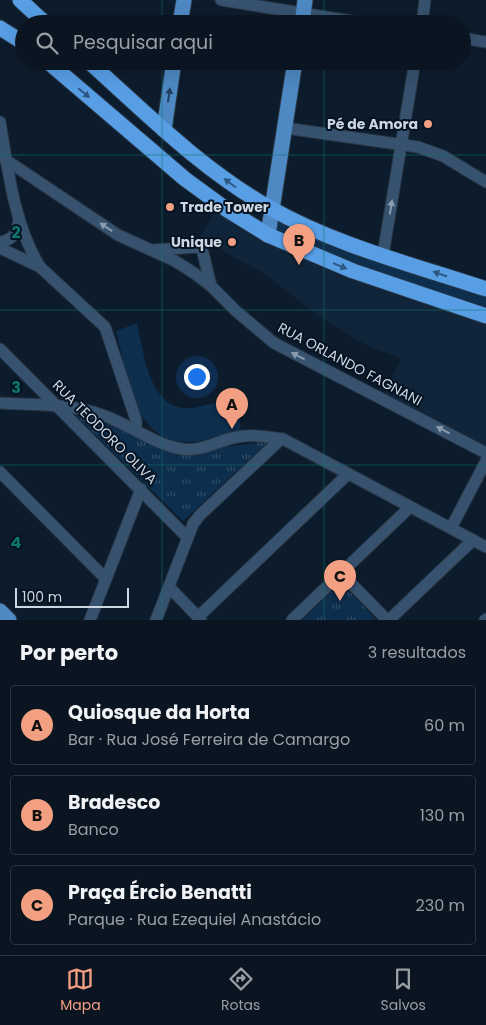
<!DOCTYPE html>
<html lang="pt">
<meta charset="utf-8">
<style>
:root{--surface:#0a1521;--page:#18222e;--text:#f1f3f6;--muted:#999fa5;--line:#2a343f;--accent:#f39f82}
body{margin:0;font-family:Poppins,sans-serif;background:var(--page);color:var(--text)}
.scale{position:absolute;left:15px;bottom:12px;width:114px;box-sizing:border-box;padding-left:5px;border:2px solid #cdd7e2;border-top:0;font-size:14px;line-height:18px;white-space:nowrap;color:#cdd7e2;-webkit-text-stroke:4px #051322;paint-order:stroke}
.you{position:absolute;left:196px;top:376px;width:18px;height:18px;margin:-12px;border:4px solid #fff;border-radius:50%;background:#1a73e8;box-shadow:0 0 0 8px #1a73e833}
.badge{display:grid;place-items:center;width:32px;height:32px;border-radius:50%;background:var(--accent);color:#111;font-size:16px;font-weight:700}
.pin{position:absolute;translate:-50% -41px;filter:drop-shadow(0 1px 2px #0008)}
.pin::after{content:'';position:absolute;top:26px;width:18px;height:15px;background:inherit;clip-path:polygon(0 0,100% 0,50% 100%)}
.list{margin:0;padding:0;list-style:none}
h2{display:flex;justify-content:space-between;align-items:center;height:65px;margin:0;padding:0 20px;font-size:21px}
h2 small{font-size:16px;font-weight:400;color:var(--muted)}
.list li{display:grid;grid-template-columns:32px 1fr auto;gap:15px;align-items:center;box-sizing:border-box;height:80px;margin:0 10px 10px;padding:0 10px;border:1px solid var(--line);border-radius:5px}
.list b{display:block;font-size:19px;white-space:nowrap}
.list p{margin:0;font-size:16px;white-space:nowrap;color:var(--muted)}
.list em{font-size:16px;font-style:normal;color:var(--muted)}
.icon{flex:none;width:28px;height:28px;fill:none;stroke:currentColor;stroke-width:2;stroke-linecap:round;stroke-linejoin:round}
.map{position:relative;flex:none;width:486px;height:620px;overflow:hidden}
.search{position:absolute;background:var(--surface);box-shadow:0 5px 20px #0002;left:15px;right:15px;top:15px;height:55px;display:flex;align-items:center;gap:12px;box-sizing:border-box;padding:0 18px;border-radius:28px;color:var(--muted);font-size:19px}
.sheet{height:335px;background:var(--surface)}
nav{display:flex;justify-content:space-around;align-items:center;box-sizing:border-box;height:70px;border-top:1px solid var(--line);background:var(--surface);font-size:14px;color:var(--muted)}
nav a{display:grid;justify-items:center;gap:2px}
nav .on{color:var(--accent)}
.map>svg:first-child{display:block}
.built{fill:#102539}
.park{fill:url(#park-tufts)}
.garden{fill:#0e2e4d}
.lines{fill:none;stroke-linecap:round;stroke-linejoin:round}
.minor-casing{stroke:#283645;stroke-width:13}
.major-casing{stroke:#283645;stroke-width:17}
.highway-casing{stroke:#283645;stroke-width:17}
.minor{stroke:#37526f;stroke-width:11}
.major{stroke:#4e89c4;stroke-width:15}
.highway{stroke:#579ee5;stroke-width:15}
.oneway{fill:#2e5884}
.oneway2{fill:#224263}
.oneway3{fill:#8a9bae}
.grid{fill:none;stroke:#0f766e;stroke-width:1;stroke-opacity:0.55}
.poi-dot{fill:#f39f82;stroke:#051322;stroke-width:2}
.labels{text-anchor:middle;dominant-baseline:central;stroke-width:4;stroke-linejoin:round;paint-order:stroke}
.poi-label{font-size:14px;font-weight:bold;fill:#cdd7e2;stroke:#051322;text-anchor:end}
.street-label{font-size:14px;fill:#cdd7e2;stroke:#051322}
.grid-label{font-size:16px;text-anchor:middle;font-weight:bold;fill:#0f766e;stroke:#051322;stroke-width:4;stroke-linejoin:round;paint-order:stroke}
</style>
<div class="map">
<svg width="486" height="620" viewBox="0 0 486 620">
<defs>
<pattern id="park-tufts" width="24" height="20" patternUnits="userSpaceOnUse" patternTransform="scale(1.25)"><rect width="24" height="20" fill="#0e2e4d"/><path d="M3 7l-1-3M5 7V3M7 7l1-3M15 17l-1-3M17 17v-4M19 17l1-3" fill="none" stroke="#304c66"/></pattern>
</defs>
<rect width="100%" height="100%" fill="#0d1c2c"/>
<path class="built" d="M217,209l269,113v126l-105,-49 20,-40 -37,-15 -47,-29 -52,-41 -66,-36z"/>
<g class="park">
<path d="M75,415l27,7 71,31 15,2 43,-9 37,-4 -85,79z"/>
<path d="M341,582l35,38h-74z"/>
</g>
<g class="garden">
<path d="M274,214l212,78v21l-215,-80z"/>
<path d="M137,323c7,29 12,90 55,85 15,-2 30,-8 45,-12l4,33c-17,5 -38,14 -56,13 -53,-2 -58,-71 -69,-111z"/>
</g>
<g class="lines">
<defs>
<g id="minor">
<path d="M221,0l149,24"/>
<path d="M422,24l3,-24"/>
<path d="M462,38l24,4"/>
<path d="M0,122c8,48 14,103 40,145"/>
<path d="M285,128l133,19 25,9 43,26"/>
<path d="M0,156l118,79 57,26 19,12 17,13 25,25 38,32 212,110"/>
<path d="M0,242c14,-2 18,-11 19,-24"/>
<path d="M0,248l40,19 65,60 31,93v10"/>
<path d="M153,250l45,-3 4,2 9,37"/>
<path d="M383,255l32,-194"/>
<path d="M0,349l187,188"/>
<path d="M0,403c33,2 70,0 102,12 27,9 51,29 80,34 20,3 37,-9 55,-12 16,-3 31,0 46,2l203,108"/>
<path d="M0,472l106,107"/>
<path d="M451,528l35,-67"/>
<path d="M341,573l46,47"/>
<path d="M169,587l32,33"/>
<path d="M198,617l150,-143"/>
<path d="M90,620l51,-131"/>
<path d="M156,620l37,-96 7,-9 81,-76"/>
<path d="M292,620l118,-113"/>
<path d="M389,620l84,-80"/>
<path d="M485,620l1,-1"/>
</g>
<g id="major">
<path d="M180,24l4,-24"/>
<path d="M302,24l3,-24"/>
<path d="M164,130l10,-69"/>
<path d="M268,235l27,-174"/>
<path d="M0,611l9,9"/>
</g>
<g id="highway">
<path d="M20,0l26,24"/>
<path d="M0,28l24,15"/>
<path d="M47,61l138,118 41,30 42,26 85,36 133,45"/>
<path d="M88,61c58,52 114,109 182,147 67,38 144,57 216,81"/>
</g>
</defs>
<use href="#minor" class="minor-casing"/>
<use href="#major" class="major-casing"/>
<use href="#highway" class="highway-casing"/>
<use href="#minor" class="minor"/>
<use href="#major" class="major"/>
<use href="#highway" class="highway"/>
</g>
<defs><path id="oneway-solid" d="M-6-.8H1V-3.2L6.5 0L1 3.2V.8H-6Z" transform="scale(1.25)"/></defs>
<g class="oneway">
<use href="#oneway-solid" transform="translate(84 93) rotate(40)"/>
<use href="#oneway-solid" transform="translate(230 183) rotate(-143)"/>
<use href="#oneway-solid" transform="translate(340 266) rotate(22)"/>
<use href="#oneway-solid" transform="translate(440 274) rotate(-161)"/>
</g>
<use class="oneway2" href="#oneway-solid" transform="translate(169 95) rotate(-82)"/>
<g class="oneway3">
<use href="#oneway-solid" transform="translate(391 207) rotate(-81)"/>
<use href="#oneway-solid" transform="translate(106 227) rotate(-146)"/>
<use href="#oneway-solid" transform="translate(298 356) rotate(-153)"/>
<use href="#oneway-solid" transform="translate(443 430) rotate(-153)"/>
</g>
<path class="grid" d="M162,0v24M324,0v24M162,61v559M324,61v559M0,155h486M0,310h486M0,465h486"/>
<g class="poi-dot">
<circle cx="428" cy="124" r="5"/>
<circle cx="170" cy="207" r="5"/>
<circle cx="232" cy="242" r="5"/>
</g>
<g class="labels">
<g class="poi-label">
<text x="418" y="124">Pé de Amora</text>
<text x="180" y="207" text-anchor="start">Trade Tower</text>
<text x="222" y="242">Unique</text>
</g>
<g class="street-label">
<text transform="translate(350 364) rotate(28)">RUA ORLANDO FAGNANI</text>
<text transform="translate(105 432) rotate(45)">RUA TEODORO OLIVA</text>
</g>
</g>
<g class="grid-label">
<text x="16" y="238">2</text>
<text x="16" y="393">3</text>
<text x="16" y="548">4</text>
</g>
</svg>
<div class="scale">100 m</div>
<div class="you"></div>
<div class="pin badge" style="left:232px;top:429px">A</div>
<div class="pin badge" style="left:299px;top:265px">B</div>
<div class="pin badge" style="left:340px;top:601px">C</div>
<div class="search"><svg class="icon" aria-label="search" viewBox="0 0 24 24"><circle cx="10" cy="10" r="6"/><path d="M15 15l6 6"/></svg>Pesquisar aqui</div>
</div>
<section class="sheet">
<h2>Por perto<small>3 resultados</small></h2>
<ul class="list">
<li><span class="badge">A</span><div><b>Quiosque da Horta</b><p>Bar · Rua José Ferreira de Camargo</p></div><em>60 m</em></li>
<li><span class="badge">B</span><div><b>Bradesco</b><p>Banco</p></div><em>130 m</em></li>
<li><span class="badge">C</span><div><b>Praça Ércio Benatti</b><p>Parque · Rua Ezequiel Anastácio</p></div><em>230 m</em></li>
</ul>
</section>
<nav>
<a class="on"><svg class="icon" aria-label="map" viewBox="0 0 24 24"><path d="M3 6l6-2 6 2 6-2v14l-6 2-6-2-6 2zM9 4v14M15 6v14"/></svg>Mapa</a>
<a><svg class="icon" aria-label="directions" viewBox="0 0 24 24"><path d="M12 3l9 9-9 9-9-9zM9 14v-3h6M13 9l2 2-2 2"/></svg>Rotas</a>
<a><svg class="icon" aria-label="saved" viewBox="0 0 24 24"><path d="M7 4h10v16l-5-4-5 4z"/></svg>Salvos</a>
</nav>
